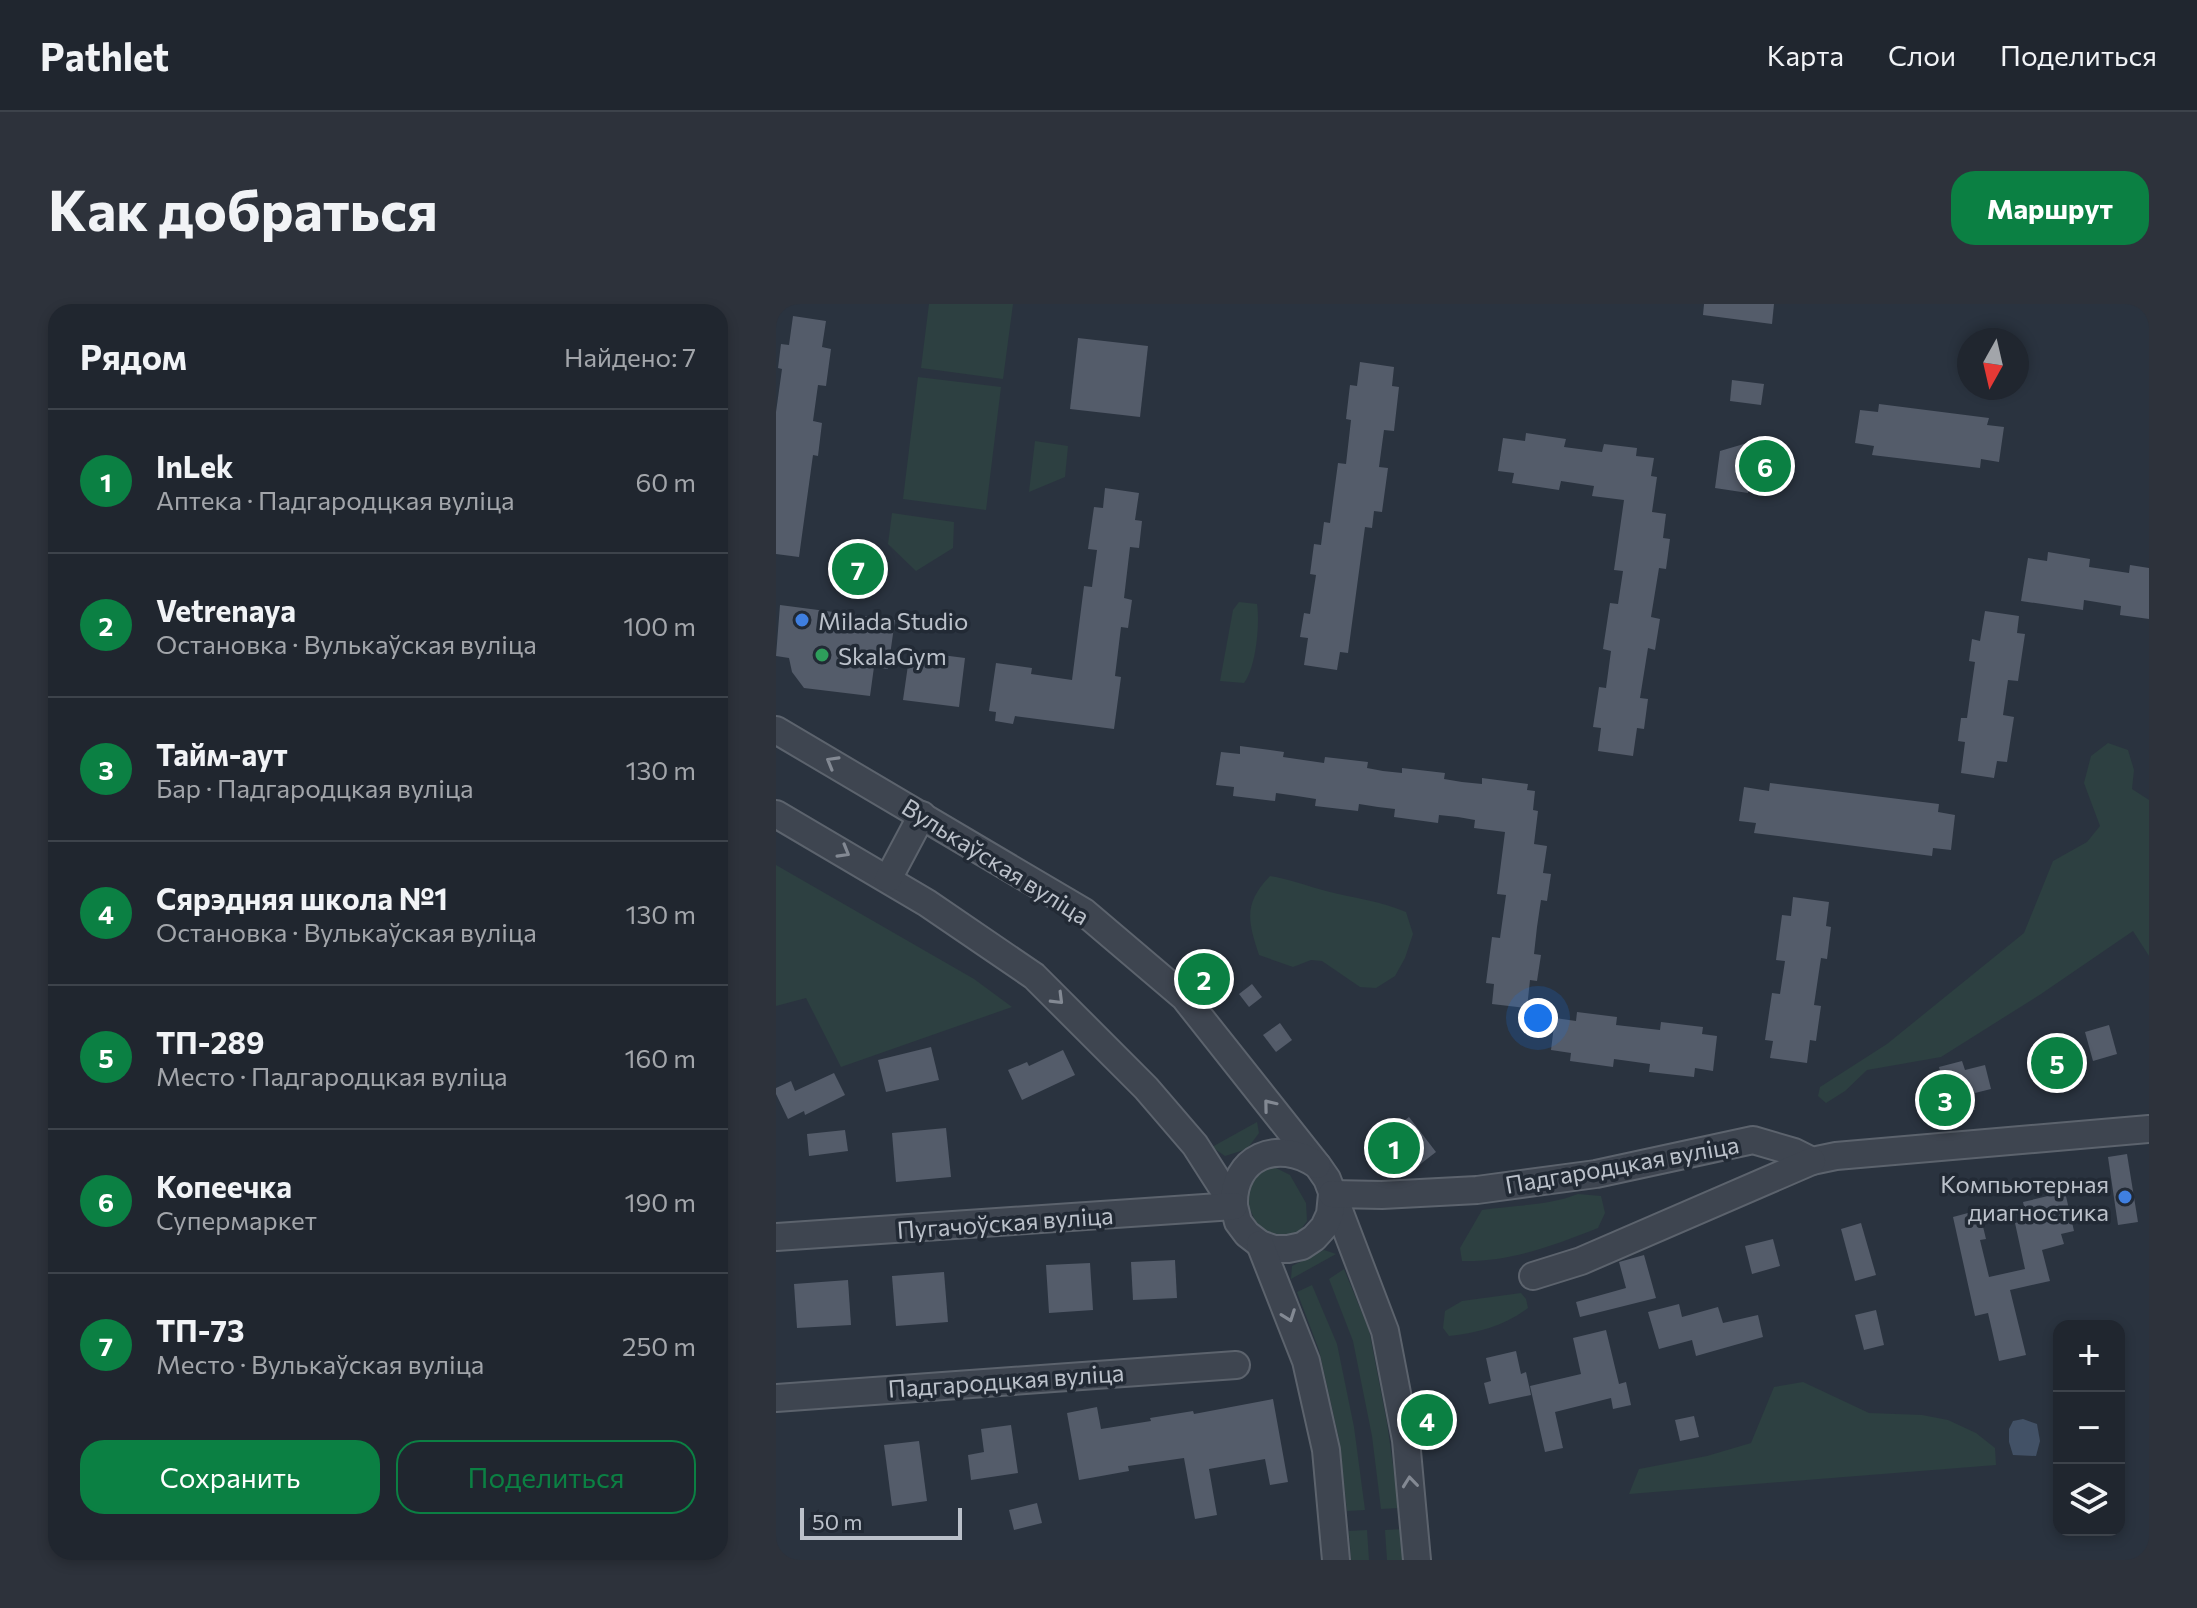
<!DOCTYPE html>
<html lang="ru">
<meta charset="utf-8">
<style>
:root{--surface:#20262f;--page:#2d323b;--text:#f1f3f6;--muted:#a2a5aa;--line:#3d434b;--accent:#0b8043}
body{margin:0;font-family:Commissioner,sans-serif;background:var(--page);color:var(--text)}
.controls{position:absolute;right:24px;bottom:24px;display:grid;overflow:hidden;border-radius:16px;box-shadow:0 4px 12px #0003}
.controls button{width:72px;height:72px;display:grid;place-items:center;padding:0;border:0;border-bottom:2px solid var(--line);background:var(--surface);color:var(--text);font:40px sans-serif}
.compass{position:absolute;left:1181px;top:24px;width:72px;height:72px;border-radius:50%;background:var(--surface);box-shadow:0 4px 12px #0003;rotate:188deg}
.scale{position:absolute;left:24px;bottom:20px;width:162px;box-sizing:border-box;padding-left:8px;border:4px solid #bbc1ca;border-top:0;font-size:22px;line-height:28px;white-space:nowrap;color:#bbc1ca;-webkit-text-stroke:6px #222a35;paint-order:stroke}
.you{position:absolute;left:762px;top:714px;width:28px;height:28px;margin:-20px;border:6px solid #fff;border-radius:50%;background:#1a73e8;box-shadow:0 0 0 12px #1a73e833}
.badge{display:grid;place-items:center;width:52px;height:52px;border-radius:50%;background:var(--accent);color:#fff;font-size:26px;font-weight:700}
.pin{position:absolute;translate:-50% -50%;border:4px solid #fff;box-shadow:0 2px 8px #0006}
.list{margin:0;padding:0;list-style:none}
h2{display:flex;justify-content:space-between;align-items:center;height:104px;margin:0;padding:0 32px;font-size:34px}
h2 small{font-size:26px;font-weight:400;color:var(--muted)}
.list li{display:grid;grid-template-columns:52px 1fr auto;gap:24px;align-items:center;box-sizing:border-box;height:144px;padding:0 32px;border-top:2px solid var(--line)}
.list b{display:block;font-size:30px;white-space:nowrap}
.list p{margin:0;font-size:26px;white-space:nowrap;color:var(--muted)}
.list em{font-size:26px;font-style:normal;color:var(--muted)}
.actions{display:flex;gap:16px;padding:24px 32px}
.actions a{flex:1;padding:18px 0;border:2px solid var(--accent);border-radius:24px;text-align:center;font-size:28px;color:var(--accent)}
.actions .main{background:var(--accent);color:#fff}
.icon{flex:none;width:44px;height:44px;fill:none;stroke:currentColor;stroke-width:2;stroke-linecap:round;stroke-linejoin:round}
.map{position:relative;flex:none;width:1373px;height:1256px;overflow:hidden;border-radius:24px}
header{display:flex;align-items:center;gap:48px;box-sizing:border-box;height:112px;padding:0 40px;background:var(--surface);border-bottom:2px solid var(--line)}
header strong{font-size:38px}
nav{display:flex;gap:44px;margin-inline-start:auto;font-size:28px}
.intro{display:flex;align-items:center;justify-content:space-between;box-sizing:border-box;height:192px;padding:0 48px}
h1{margin:0;font-size:56px}
.button{padding:20px 36px;border-radius:24px;background:var(--accent);color:#fff;font-size:28px;font-weight:700}
main{display:flex;gap:48px;padding:0 48px}
aside{flex:1;background:var(--surface);border-radius:24px;box-shadow:0 4px 12px #0003}
.map>svg:first-child{display:block}
.green{fill:#2d4041}
.water{fill:#425166}
.building{fill:#545c6a}
.lines{fill:none;stroke-linecap:round;stroke-linejoin:round}
.minor-casing{stroke:#5c636d;stroke-width:30}
.minor{stroke:#3e4550;stroke-width:26}
.oneway{stroke:#838993}
.shop-dot{fill:#3f7fe0;stroke:#222a35;stroke-width:3}
.leisure-dot{fill:#2e9e5b;stroke:#222a35;stroke-width:3}
.labels{text-anchor:middle;dominant-baseline:central;stroke-width:7;stroke-linejoin:round;paint-order:stroke}
.poi-label{font-size:24px;fill:#bbc1ca;stroke:#222a35;text-anchor:start}
.street-label{font-size:24px;fill:#bbc1ca;stroke:#222a35}
</style>
<header>
<strong>Pathlet</strong>
<nav><a>Карта</a><a>Слои</a><a>Поделиться</a></nav>
</header>
<div class="intro"><h1>Как добраться</h1><a class="button">Маршрут</a></div>
<main>
<aside>
<h2>Рядом<small>Найдено: 7</small></h2>
<ul class="list">
<li><span class="badge">1</span><div><b>InLek</b><p>Аптека · Падгародцкая вуліца</p></div><em>60 m</em></li>
<li><span class="badge">2</span><div><b>Vetrenaya</b><p>Остановка · Вулькаўская вуліца</p></div><em>100 m</em></li>
<li><span class="badge">3</span><div><b>Тайм-аут</b><p>Бар · Падгародцкая вуліца</p></div><em>130 m</em></li>
<li><span class="badge">4</span><div><b>Сярэдняя школа №1</b><p>Остановка · Вулькаўская вуліца</p></div><em>130 m</em></li>
<li><span class="badge">5</span><div><b>ТП-289</b><p>Место · Падгародцкая вуліца</p></div><em>160 m</em></li>
<li><span class="badge">6</span><div><b>Копеечка</b><p>Супермаркет</p></div><em>190 m</em></li>
<li><span class="badge">7</span><div><b>ТП-73</b><p>Место · Вулькаўская вуліца</p></div><em>250 m</em></li>
</ul>
<div class="actions"><a class="main">Сохранить</a><a>Поделиться</a></div>
</aside>
<div class="map">
<svg width="1373" height="1256" viewBox="0 0 1373 1256">
<rect width="100%" height="100%" fill="#2a333f"/>
<g class="green">
<path d="M153,0h84l-10,75 -82,-11z"/>
<path d="M142,73l83,10 -15,123 -83,-11z"/>
<path d="M259,137l33,5 -3,31 -36,15z"/>
<path d="M116,209l62,9 -1,26 -37,23 -28,-27z"/>
<path d="M463,298l18,2c3,20 -1,63 -13,79l-24,-2 13,-71z"/>
<path d="M1332,439l20,7 6,20 -2,19 17,11v156l-16,-25 -92,63 -100,63 -74,13 -22,21 -19,12 -8,-7 2,-9 67,-43 137,-111 29,-72 34,-19 13,-16 -16,-43 7,-27z"/>
<path d="M0,561l198,114 38,28 -171,60 -35,-69 -30,8z"/>
<path d="M494,572c19,3 37,10 56,15 27,7 54,10 80,21l7,22 -8,24 -10,18 -19,12 -16,-1 -38,-26 -11,-1 -18,7 -34,-12c-11,-34 -16,-51 11,-79z"/>
<path d="M481,818l2,11 -12,16 -22,7 -13,-9z"/>
<path d="M484,863h14l16,8 16,28 1,18 -11,15c-35,8 -43,-16 -52,-45z"/>
<path d="M802,890l23,2 4,17 -7,15c-46,18 -87,34 -136,33l-2,-13 22,-38c32,-5 66,-4 96,-16z"/>
<path d="M548,946l12,4 -45,25 1,-13z"/>
<path d="M568,965l25,61 18,93 12,85 -18,1 -9,-73 -19,-95 -24,-62z"/>
<path d="M536,981l25,59 17,83 11,83 -18,1 -8,-72 -20,-89 -22,-58z"/>
<path d="M745,989l5,6 2,9c-23,18 -51,25 -79,28l-6,-8 2,-17 17,-10z"/>
<path d="M1027,1078l66,31 53,2 26,5 28,13 19,15 1,17 -367,29 10,-25 68,-13 44,-13 23,-56z"/>
<path d="M627,1225l2,31h-18l-2,-30z"/>
<path d="M591,1226l2,30h-18l-2,-29z"/>
</g>
<path class="water" d="M1247,1115l14,5 3,17 -4,15 -23,-1 -4,-13v-13l4,-8z"/>
<g class="building">
<path d="M928,0h70l-2,20 -69,-9z"/>
<path d="M17,12l33,5 -4,26 9,2 -5,37 -8,-1 -5,36 9,2 -4,33 -5,-1 -14,102 -23,-3v-142l6,-43 -4,-1 3,-24 8,1z"/>
<path d="M302,34l70,8 -8,71 -70,-8z"/>
<path d="M584,58l34,5 -2,19 7,1 -5,44 -10,-1 -5,37 9,1 -6,44 -8,-1 -2,17 -7,-1 -17,126 -8,-1 -3,18 -33,-5 4,-27 -8,-1 4,-24 6,1 6,-39 -6,-1 4,-30 7,1 3,-23 6,1 8,-60 8,1 5,-44 -5,-1 4,-34 7,1z"/>
<path d="M956,76l32,4 -3,21 -31,-4z"/>
<path d="M1103,100l110,14 -2,7 17,2 -5,35 -18,-3 -1,9 -108,-13 2,-9 -19,-3 5,-33 18,2z"/>
<path d="M750,129l40,6 -2,8 38,5 2,-8 33,4 -1,8 18,2 -3,18 6,1 -5,35 14,2 -3,24 7,1 -4,30 -7,-1 -8,49 9,2 -5,31 -7,-2 -8,50 8,1 -4,30 -7,-1 -4,28 -35,-5 3,-23 -8,-1 6,-40 7,1 5,-37 -8,-2 7,-46 8,1 5,-33 -9,-1 10,-70 -32,-4 2,-10 -33,-5 -2,9 -47,-7 2,-10 -16,-2 5,-33 22,3z"/>
<path d="M978,137l28,4 -6,47 -27,-4 -1,5 -33,-5 5,-37z"/>
<path d="M329,184l34,5 -4,27 7,1 -3,27 -9,-1 -6,51 8,2 -4,28 -7,-1 -6,49 6,1 -7,52 -99,-13 -2,8 -18,-3 1,-9 -7,-1 7,-48 36,5 -1,6 41,6 12,-94 8,1 5,-37 -9,-1 6,-42 9,1z"/>
<path d="M1272,248l42,7 -1,8 40,6 1,-8 19,3v51l-29,-4 1,-9 -37,-6 -1,10 -62,-9 7,-43 19,3z"/>
<path d="M66,253l34,5 -3,20 -34,-5z"/>
<path d="M4,301l115,15 -7,49 -14,-2 -4,29 -66,-8 -12,-16 -3,-14 -13,-2z"/>
<path d="M1209,307l34,5 -2,17 8,1 -7,47 -10,-1 -5,35 11,2 -7,45 -10,-1 -3,17 -33,-5 4,-31 -7,-1 3,-23h6l8,-56 -6,-1 3,-22 8,2z"/>
<path d="M150,349l39,5 -6,49 -56,-7 6,-42 17,2z"/>
<path d="M464,442l44,6 -1,5 41,6 1,-6 43,5 -1,6 16,3 19,2v-5l43,5 -1,6 18,3 20,2v-6l46,6 -1,6 8,1 -2,19 5,1 -4,33 13,2 -4,27 8,1 -4,27 -6,-1 -4,27 -3,27 7,1 -4,26 -7,-1 -3,28 -35,-4 2,-20 -8,-1 6,-46 8,1 6,-43 -9,-1 8,-62 -31,-4 1,-8 -17,-3 -19,-2 -1,8 -44,-6 1,-8 -17,-2 -19,-3 -1,7 -43,-5 1,-7 -19,-3 -21,-3 -1,8 -42,-5 1,-9 -18,-2 5,-33 19,2z"/>
<path d="M994,479l169,21 -1,8 17,3 -4,35 -18,-2 -1,8 -178,-23 2,-10 -17,-2 5,-34 25,4z"/>
<path d="M1017,593l36,5 -3,24 5,1 -4,32 -6,-1 -7,47 7,1 -5,35 -6,-1 -3,23 -37,-5 3,-17 -8,-1 7,-47 8,1 5,-33 -9,-1 6,-45 9,1z"/>
<path d="M476,680l10,13 -13,10 -10,-13z"/>
<path d="M801,708l40,5 -1,8 44,5 1,-8 42,5 -1,7 15,2 -4,35 -18,-3 -1,9 -45,-5 1,-8 -36,-5 -1,8 -43,-6 1,-8 -20,-3 4,-32 21,3z"/>
<path d="M504,719l12,17 -16,12 -13,-17z"/>
<path d="M1333,721l8,29 -24,7 -8,-29z"/>
<path d="M155,743l8,33 -53,12 -8,-32z"/>
<path d="M287,746l12,25 -53,25 -14,-30 19,-8 2,4z"/>
<path d="M1186,757l3,9 20,-5 6,24 -20,5 4,16 -22,5 -2,-6 -14,4 -5,-22 12,-3 -5,-21z"/>
<path d="M58,769l11,22 -40,20 -1,-4 -16,8 -12,-25v-6l15,-7 4,10z"/>
<path d="M633,813l27,35 -31,24 -27,-34z"/>
<path d="M170,824l5,49 -55,5 -4,-49z"/>
<path d="M69,826l3,21 -39,5 -2,-22z"/>
<path d="M1351,850l11,68 -20,3 -10,-68z"/>
<path d="M1289,888l9,39 -13,3 3,10 -22,6 8,31 -40,9 16,65 -27,6 -11,-48 -13,3 -22,-99 26,-7 7,29 -6,1 9,37 36,-8 -10,-46 12,-3 -4,-18z"/>
<path d="M1085,919l15,52 -21,6 -14,-52z"/>
<path d="M997,935l7,27 -28,8 -7,-28z"/>
<path d="M868,951l12,43 -76,19 -4,-15 50,-14 -7,-26z"/>
<path d="M399,956l2,38 -44,2 -2,-38z"/>
<path d="M314,959l3,47 -44,3 -3,-48z"/>
<path d="M168,968l4,50 -52,4 -4,-50z"/>
<path d="M72,976l3,45 -54,3 -3,-44z"/>
<path d="M903,1000l3,13 36,-10 5,16 35,-8 5,22 -67,19 -4,-16 -33,9 -11,-37z"/>
<path d="M1100,1006l8,35 -20,5 -9,-35z"/>
<path d="M830,1026l13,54 7,-2 5,23 -18,4 -2,-11 -56,14 8,36 -18,4 -15,-66 51,-12 -8,-36z"/>
<path d="M740,1047l5,23 5,-2 5,23 -42,9 -5,-21 7,-2 -5,-23z"/>
<path d="M497,1095l15,83 -18,3 -5,-26 -56,10 8,46 -22,4 -11,-61 -56,8 1,5 -50,9 -12,-67 30,-6 4,22 50,-8 -1,-3 43,-7 1,3z"/>
<path d="M918,1112l5,21 -19,4 -5,-21z"/>
<path d="M235,1121l7,48 -47,7 -3,-25 16,-3 -3,-23z"/>
<path d="M143,1137l8,60 -35,5 -8,-61z"/>
<path d="M261,1199l5,20 -28,7 -5,-20z"/>
</g>
<g class="lines">
<defs>
<g id="minor">
<path d="M0,426l308,182 100,85 134,169 9,13 58,152 21,109 11,120"/>
<path d="M0,510l151,89 107,73 112,112 49,57 39,61 4,16 9,12 13,10 14,5h14l14,-3 12,-8 10,-11 6,-13 2,-20"/>
<path d="M112,575l34,-64"/>
<path d="M556,890l50,1 95,-5 119,-16 157,-34 41,12 18,9 24,-5 313,-27"/>
<path d="M458,902c-2,-49 44,-68 83,-41"/>
<path d="M0,933l458,-31"/>
<path d="M484,940l46,117 20,89 10,110"/>
<path d="M757,972l48,-15 231,-100"/>
<path d="M0,1094l460,-33"/>
</g>
</defs>
<use href="#minor" class="minor-casing"/>
<use href="#minor" class="minor"/>
</g>
<defs><path id="oneway-chevron" d="M-2-3.5L2.5 0L-2 3.5" fill="none" stroke-width="1.6" stroke-linecap="round" stroke-linejoin="round" transform="scale(2)"/></defs>
<g class="oneway">
<use href="#oneway-chevron" transform="translate(56 458) rotate(-150)"/>
<use href="#oneway-chevron" transform="translate(68 548) rotate(30)"/>
<use href="#oneway-chevron" transform="translate(282 695) rotate(45)"/>
<use href="#oneway-chevron" transform="translate(493 801) rotate(-129)"/>
<use href="#oneway-chevron" transform="translate(513 1012) rotate(70)"/>
<use href="#oneway-chevron" transform="translate(634 1178) rotate(-96)"/>
</g>
<g class="shop-dot">
<circle cx="26" cy="316" r="8"/>
<circle cx="1349" cy="893" r="8"/>
</g>
<circle class="leisure-dot" cx="46" cy="351" r="8"/>
<g class="labels">
<g class="poi-label">
<text x="42" y="316">Milada Studio</text>
<text x="62" y="351">SkalaGym</text>
<text x="1333" y="879" text-anchor="end">Компьютерная<tspan x="1333" dy="28">диагностика</tspan></text>
</g>
<g class="street-label">
<text transform="translate(220 557) rotate(32)">Вулькаўская вуліца</text>
<text transform="translate(846 860) rotate(-10)">Падгародцкая вуліца</text>
<text transform="translate(229 918) rotate(-4)">Пугачоўская вуліца</text>
<text transform="translate(230 1076) rotate(-4)">Падгародцкая вуліца</text>
</g>
</g>
</svg>
<div class="controls">
<button>+</button>
<button>−</button>
<button><svg class="icon" aria-label="layers" viewBox="0 0 24 24"><path d="M12 4l9 5-9 5-9-5zM3 14l9 5 9-5"/></svg></button>
</div>
<svg class="compass" viewBox="-18 -18 36 36"><path d="M0-13l5 13h-10z" fill="#e53935"/><path d="M0 13l5-13h-10z" fill="#a2a5aa"/></svg>
<div class="scale">50 m</div>
<div class="you"></div>
<div class="pin badge" style="left:618px;top:844px">1</div>
<div class="pin badge" style="left:428px;top:675px">2</div>
<div class="pin badge" style="left:1169px;top:796px">3</div>
<div class="pin badge" style="left:651px;top:1116px">4</div>
<div class="pin badge" style="left:1281px;top:759px">5</div>
<div class="pin badge" style="left:989px;top:162px">6</div>
<div class="pin badge" style="left:82px;top:265px">7</div>
</div>
</main>
